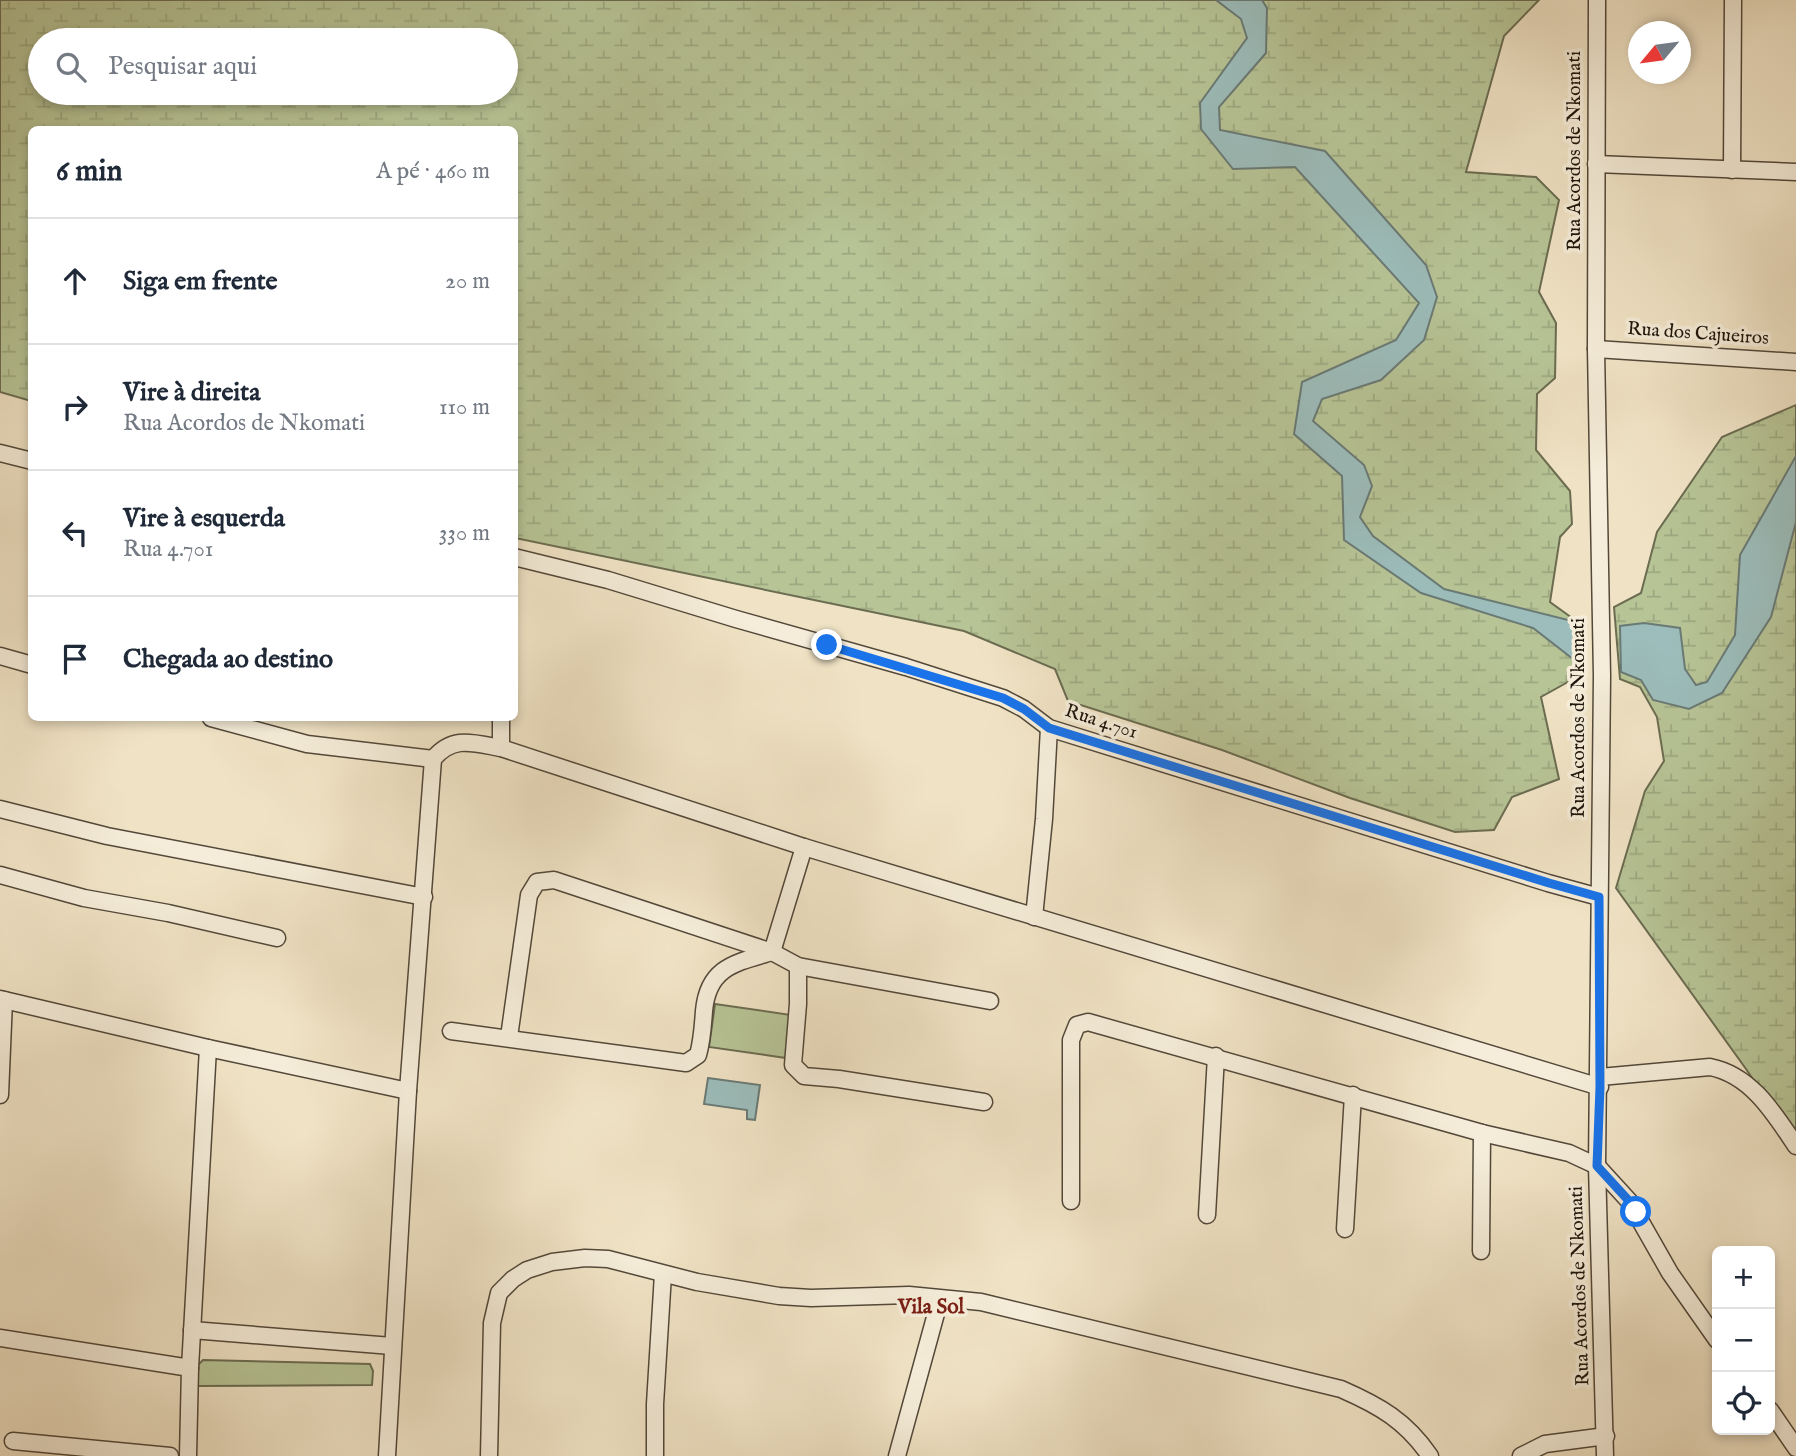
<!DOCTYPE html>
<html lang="pt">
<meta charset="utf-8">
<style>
:root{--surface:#fff;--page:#f6f6f7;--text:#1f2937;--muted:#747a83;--line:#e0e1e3}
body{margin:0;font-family:"IM FELL English",serif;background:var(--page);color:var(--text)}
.controls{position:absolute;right:21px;bottom:21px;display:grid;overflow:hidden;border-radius:10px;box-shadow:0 4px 10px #0003}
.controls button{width:63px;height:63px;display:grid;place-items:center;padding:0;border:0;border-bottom:2px solid var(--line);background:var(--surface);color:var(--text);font:35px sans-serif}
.compass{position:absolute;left:1628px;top:21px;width:63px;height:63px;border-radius:50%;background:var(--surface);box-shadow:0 4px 10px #0003;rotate:241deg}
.stop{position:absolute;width:21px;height:21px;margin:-16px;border:5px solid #1a73e8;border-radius:50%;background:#fff}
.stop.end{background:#1a73e8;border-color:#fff;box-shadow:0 2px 7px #0008}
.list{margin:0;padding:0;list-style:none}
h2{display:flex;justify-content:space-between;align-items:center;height:91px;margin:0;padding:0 28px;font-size:30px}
h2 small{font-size:23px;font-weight:400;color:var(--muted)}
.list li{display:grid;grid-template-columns:46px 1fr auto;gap:21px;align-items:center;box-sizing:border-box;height:126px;padding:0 28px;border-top:2px solid var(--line)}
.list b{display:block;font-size:26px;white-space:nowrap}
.list p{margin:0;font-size:23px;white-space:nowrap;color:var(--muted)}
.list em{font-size:23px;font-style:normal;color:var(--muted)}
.icon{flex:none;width:38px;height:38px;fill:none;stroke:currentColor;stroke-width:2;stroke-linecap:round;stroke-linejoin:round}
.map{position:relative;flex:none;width:1796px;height:1456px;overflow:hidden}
.search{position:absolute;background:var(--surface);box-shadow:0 4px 10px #0003;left:28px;top:28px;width:490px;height:77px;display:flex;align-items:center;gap:18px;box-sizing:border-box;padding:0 24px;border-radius:38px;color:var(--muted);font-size:26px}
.panel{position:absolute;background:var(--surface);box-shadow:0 4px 10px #0003;left:28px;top:126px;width:490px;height:595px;border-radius:10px}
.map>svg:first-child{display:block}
.grass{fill:#b7c496;stroke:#6b6c51;stroke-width:2}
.wetland{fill:url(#wetland-marsh);stroke:#6b6c51;stroke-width:2;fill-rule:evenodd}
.water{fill:#9cbdbb;stroke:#6a7a75;stroke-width:2}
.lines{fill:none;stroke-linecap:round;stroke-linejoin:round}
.minor-casing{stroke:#53483a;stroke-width:19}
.minor{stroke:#f5edd9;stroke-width:16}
.route{stroke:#1a73e8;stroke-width:9}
.labels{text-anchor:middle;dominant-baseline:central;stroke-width:7;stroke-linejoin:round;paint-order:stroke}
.street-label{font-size:19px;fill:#1f150c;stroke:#f5edd9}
.neighbourhood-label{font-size:21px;font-weight:bold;fill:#7a1f14;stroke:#f5edd9}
</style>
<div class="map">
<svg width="1796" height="1456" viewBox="0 0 1796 1456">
<defs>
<pattern id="wetland-marsh" width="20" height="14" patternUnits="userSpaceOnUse" patternTransform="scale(1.75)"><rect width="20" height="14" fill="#b7c496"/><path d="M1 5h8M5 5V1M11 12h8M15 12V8" fill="none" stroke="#9da880"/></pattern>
</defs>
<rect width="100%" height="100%" fill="#f0e3c5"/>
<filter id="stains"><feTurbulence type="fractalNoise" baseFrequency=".00286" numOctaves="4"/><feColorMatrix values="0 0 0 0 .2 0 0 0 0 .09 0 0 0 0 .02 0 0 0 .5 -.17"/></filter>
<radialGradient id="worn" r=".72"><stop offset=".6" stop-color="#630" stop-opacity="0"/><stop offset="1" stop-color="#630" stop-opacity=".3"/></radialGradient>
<g class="grass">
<path d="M715,1004l76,11 -5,43 -77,-11z"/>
<path d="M203,1360l167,4 3,7 -1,14 -176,1 1,-20z"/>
</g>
<g class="wetland">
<path d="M0,0h1539l-35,36 -38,136 70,5 23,23 -20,92 17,31 -1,55 -18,16 -1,56 34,41 2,33 -12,13 -10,65 29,21 -2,54 -36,20 18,82 -47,18 -18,33 -39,2 -105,-34 -128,-48 -154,-49 -13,-32 -91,-38 -449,-93 -1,-408h-482l-1,271 -31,-9zM40,40h466v53h-466z"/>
<path d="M1796,405v738l-50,-74 -130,-181 29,-97 19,-30 -7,-44 -17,-30 -20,-8 -6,-72 27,-14 16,-61 65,-95z"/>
</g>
<g class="water">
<path d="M1216,0h46l5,8 -1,45 -47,54 1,23 105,21 101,114 11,32 -13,43 -43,40 -59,19 -9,22 51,44 8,21 -12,31 13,19 71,53 140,35 -2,42 -49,-38 -112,-35 -77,-53 -2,-64 -48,-42 8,-52 94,-42 23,-37 -124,-136 -62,2 -32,-40 -1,-26 47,-65 -6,-19z"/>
<path d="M1796,456v66l-25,95 -49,76 -33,16 -36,-9 -12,-20 -20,-8 -1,-46 24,-3 36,5 5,41 11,16 11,-3 28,-47 5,-80z"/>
<path d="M708,1078l52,7 -5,35 -8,-1v-9l-43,-6z"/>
</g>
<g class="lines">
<defs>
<g id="minor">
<path d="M1597,0l-1,349 6,327 -5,490 8,290"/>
<path d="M1596,164l200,8"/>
<path d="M1732,170l1,-170"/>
<path d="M1596,349l200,13"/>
<path d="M0,453l32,8"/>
<path d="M514,557l94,23 128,39 170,48 97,31 21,11 25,19 499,155 51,14"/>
<path d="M0,656l32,9"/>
<path d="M211,718l96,26 126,15"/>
<path d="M501,748v-30"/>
<path d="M0,809l107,27 317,61"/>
<path d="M0,875l84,23 84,15 109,25"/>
<path d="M1034,917l10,-98 5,-91"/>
<path d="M772,952l32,-105"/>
<path d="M798,966l192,35"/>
<path d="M0,999l208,49 200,43"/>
<path d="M451,1031l235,32 12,-8c4,-14 5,-29 6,-44 4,-44 31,-48 68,-59"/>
<path d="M509,1037l20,-142 8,-13 17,-2 218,72 26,14v38l-5,61 11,11 35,3 145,23"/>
<path d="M1600,1077l110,-10c41,8 64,46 86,79"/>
<path d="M0,1095l4,-95"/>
<path d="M1071,1201v-161l6,-15 11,-3 394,111 87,20 28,13 32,35 41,72 47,67"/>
<path d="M1207,1215l9,-159"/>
<path d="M1345,1229l8,-134"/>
<path d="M1481,1251l1,-118"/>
<path d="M192,1330l200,16"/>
<path d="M0,1338l190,30 -2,88"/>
<path d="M190,1368l18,-320"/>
<path d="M1770,1410l26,38"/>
<path d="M13,1441l157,15"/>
<path d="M387,1456l21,-365 25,-332c20,-24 40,-16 68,-11l303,99 796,240"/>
<path d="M489,1456l3,-133 7,-30 14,-14 14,-9 25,-8 33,-4 23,1 89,23 82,14 32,2 98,-3 72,7 360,87c39,17 65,32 89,67"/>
<path d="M655,1456v-52l8,-130"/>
<path d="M897,1456l43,-157"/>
<path d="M1521,1456l24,-12 61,-8"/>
</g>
</defs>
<use href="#minor" class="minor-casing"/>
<use href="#minor" class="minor"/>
</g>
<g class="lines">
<path class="route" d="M827,645l176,53 21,11 25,19 500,155 50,14 1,190 -3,79 32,35 7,11"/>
</g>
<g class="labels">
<g class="street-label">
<text transform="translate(1575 151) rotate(-90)">Rua Acordos de Nkomati</text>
<text transform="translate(1698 334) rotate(4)">Rua dos Cajueiros</text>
<text transform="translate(1579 718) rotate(-90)">Rua Acordos de Nkomati</text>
<text transform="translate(1101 722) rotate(18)">Rua 4.701</text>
<text transform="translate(1580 1286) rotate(-92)">Rua Acordos de Nkomati</text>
</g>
<g class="neighbourhood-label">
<text x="931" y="1307">Vila Sol</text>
</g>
</g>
<rect width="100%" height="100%" filter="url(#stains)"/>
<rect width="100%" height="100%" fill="url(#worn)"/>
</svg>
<div class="controls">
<button>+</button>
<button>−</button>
<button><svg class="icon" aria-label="locate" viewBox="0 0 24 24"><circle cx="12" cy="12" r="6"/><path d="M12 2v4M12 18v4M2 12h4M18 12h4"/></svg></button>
</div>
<svg class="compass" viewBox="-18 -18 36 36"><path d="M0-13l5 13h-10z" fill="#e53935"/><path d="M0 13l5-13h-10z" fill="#747a83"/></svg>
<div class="stop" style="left:1636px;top:1212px"></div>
<div class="stop end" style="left:827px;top:645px"></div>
<div class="search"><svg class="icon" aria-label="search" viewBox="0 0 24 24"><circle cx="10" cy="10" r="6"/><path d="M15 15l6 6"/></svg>Pesquisar aqui</div>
<section class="panel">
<h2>6 min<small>A pé · 460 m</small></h2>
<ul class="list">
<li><svg class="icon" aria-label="ahead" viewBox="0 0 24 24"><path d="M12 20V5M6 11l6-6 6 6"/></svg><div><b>Siga em frente</b></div><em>20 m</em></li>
<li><svg class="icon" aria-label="right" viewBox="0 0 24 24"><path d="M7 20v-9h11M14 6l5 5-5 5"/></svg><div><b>Vire à direita</b><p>Rua Acordos de Nkomati</p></div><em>110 m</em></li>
<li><svg class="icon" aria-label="left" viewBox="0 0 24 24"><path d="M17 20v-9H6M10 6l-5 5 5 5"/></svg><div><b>Vire à esquerda</b><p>Rua 4.701</p></div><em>330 m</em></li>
<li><svg class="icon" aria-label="arrive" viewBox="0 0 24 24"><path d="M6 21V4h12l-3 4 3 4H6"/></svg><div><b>Chegada ao destino</b></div></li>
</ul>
</section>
</div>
